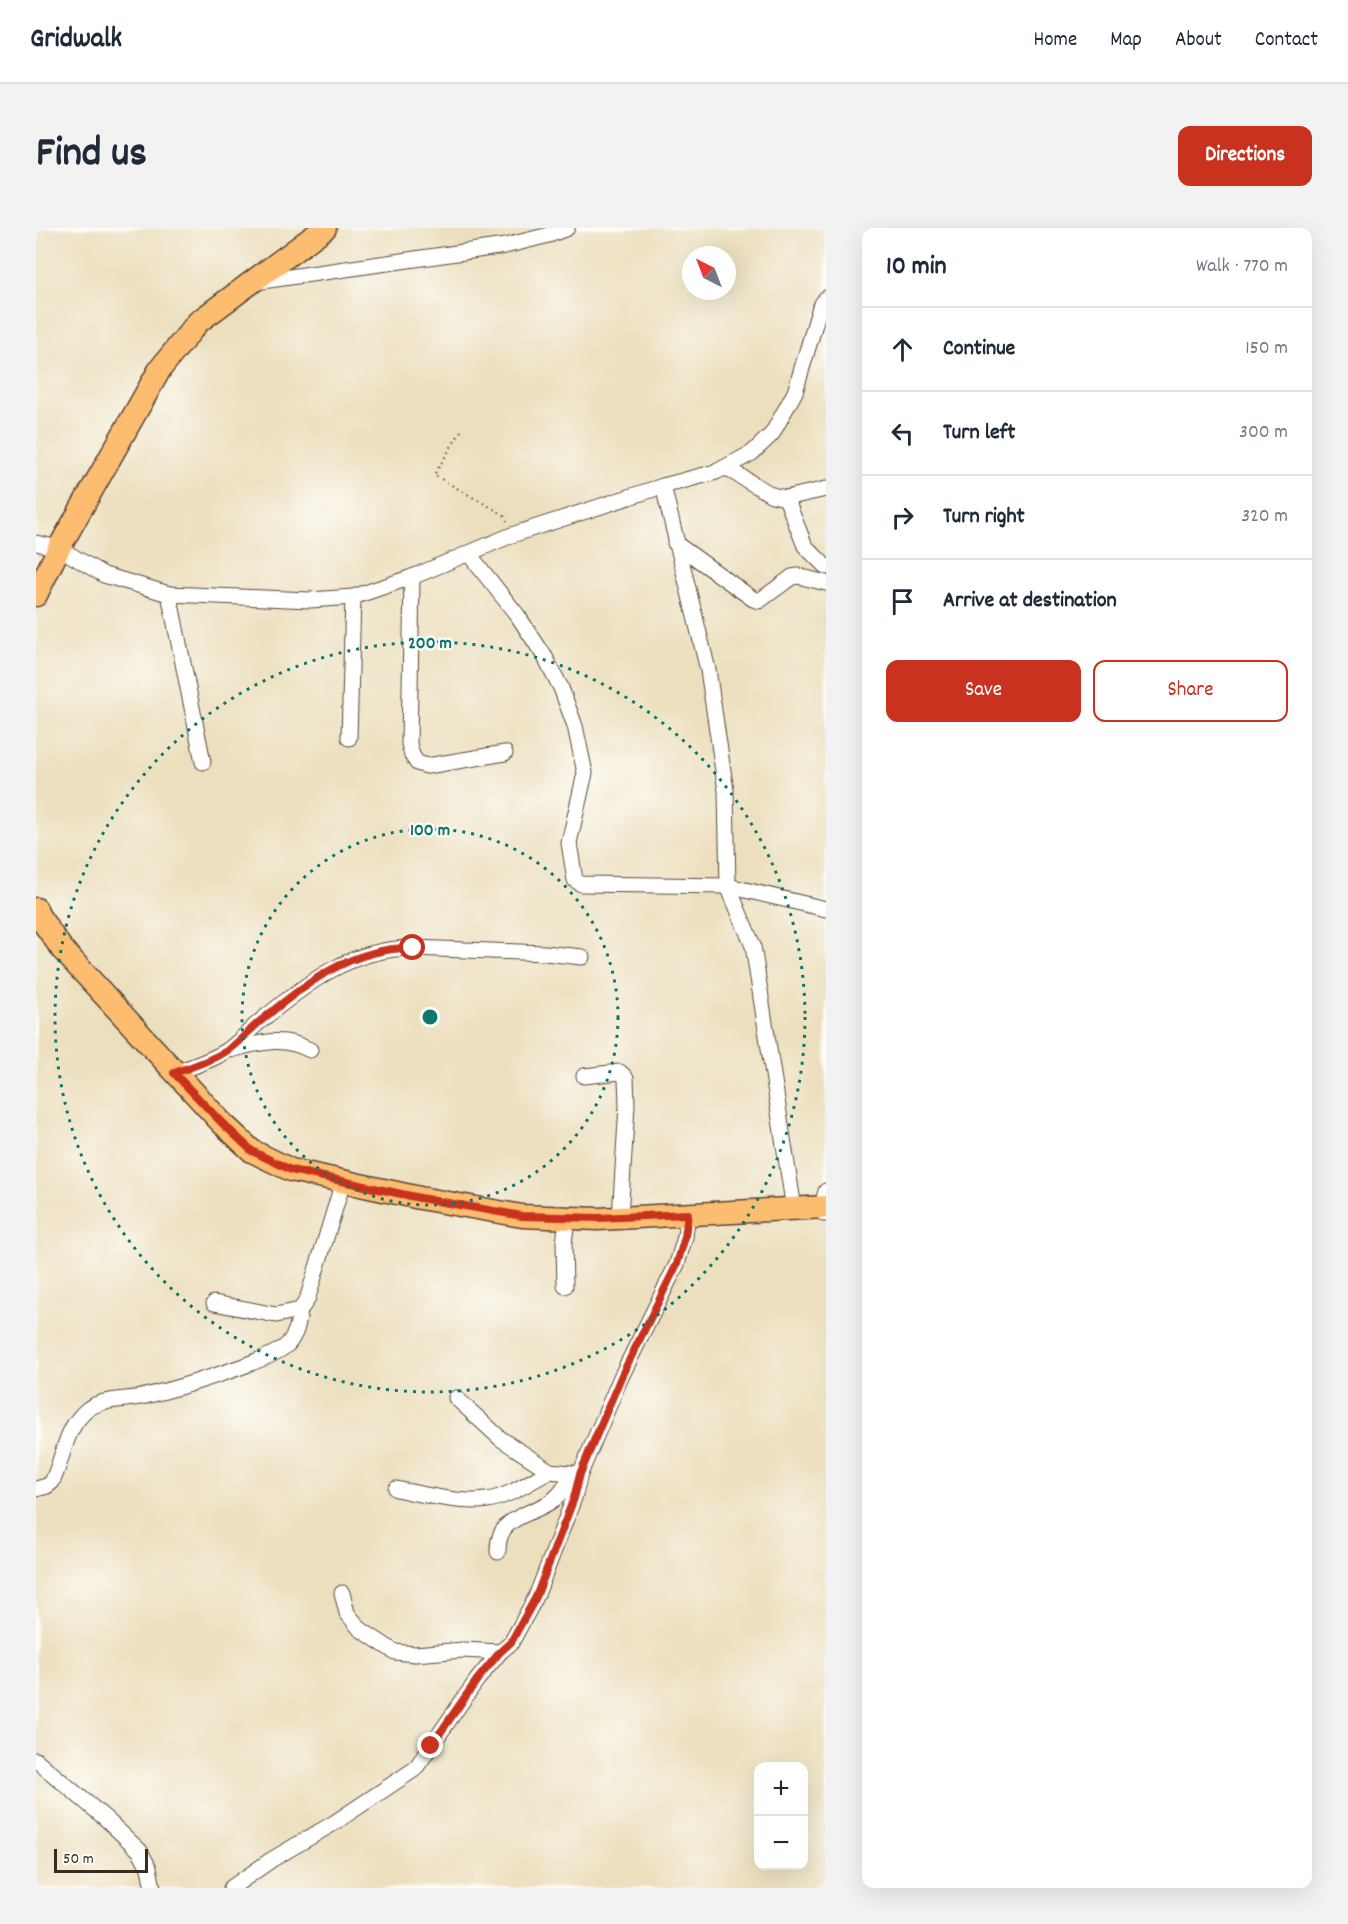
<!DOCTYPE html>
<meta charset="utf-8">
<style>
:root{--surface:#fff;--page:#f2f2f3;--text:#1f2937;--muted:#747a83;--line:#e0e1e3;--accent:#c8321e}
body{margin:0;font-family:Dekko,sans-serif;background:var(--page);color:var(--text)}
.controls{position:absolute;right:18px;bottom:18px;display:grid;overflow:hidden;border-radius:12px;box-shadow:0 6px 24px #0002}
.controls button{width:54px;height:54px;display:grid;place-items:center;padding:0;border:0;border-bottom:2px solid var(--line);background:var(--surface);color:var(--text);font:30px sans-serif}
.compass{position:absolute;left:646px;top:18px;width:54px;height:54px;border-radius:50%;background:var(--surface);box-shadow:0 6px 24px #0002;rotate:318deg}
.scale{position:absolute;left:18px;bottom:15px;width:94px;box-sizing:border-box;padding-left:6px;border:3px solid #3b2a1e;border-top:0;font-size:16px;line-height:21px;white-space:nowrap;color:#3b2a1e;-webkit-text-stroke:4px #fdfcf7;paint-order:stroke}
.stop{position:absolute;width:18px;height:18px;margin:-14px;border:4px solid #c8321e;border-radius:50%;background:#fff}
.stop.end{background:#c8321e;border-color:#fff;box-shadow:0 2px 6px #0008}
.list{margin:0;padding:0;list-style:none}
h2{display:flex;justify-content:space-between;align-items:center;height:78px;margin:0;padding:0 24px;font-size:26px}
h2 small{font-size:20px;font-weight:400;color:var(--muted)}
.list li{display:grid;grid-template-columns:39px 1fr auto;gap:18px;align-items:center;box-sizing:border-box;height:84px;padding:0 24px;border-top:2px solid var(--line)}
.list b{display:block;font-size:22px;white-space:nowrap}
.list em{font-size:20px;font-style:normal;color:var(--muted)}
.actions{display:flex;gap:12px;padding:18px 24px}
.actions a{flex:1;padding:14px 0;border:2px solid var(--accent);border-radius:12px;text-align:center;font-size:21px;color:var(--accent)}
.actions .main{background:var(--accent);color:#fff}
.icon{flex:none;width:33px;height:33px;fill:none;stroke:currentColor;stroke-width:2;stroke-linecap:round;stroke-linejoin:round}
.map{position:relative;flex:none;width:790px;height:1660px;overflow:hidden;border-radius:12px}
header{display:flex;align-items:center;gap:36px;box-sizing:border-box;height:84px;padding:0 30px;background:var(--surface);border-bottom:2px solid var(--line)}
header strong{font-size:28px}
nav{display:flex;gap:33px;margin-inline-start:auto;font-size:21px}
.intro{display:flex;align-items:center;justify-content:space-between;box-sizing:border-box;height:144px;padding:0 36px}
h1{margin:0;font-size:42px}
.button{padding:15px 27px;border-radius:12px;background:var(--accent);color:#fff;font-size:21px;font-weight:700}
main{display:flex;gap:36px;padding:0 36px}
aside{flex:1;background:var(--surface);border-radius:12px;box-shadow:0 6px 24px #0002}
.map>svg:first-child{display:block}
.lines{fill:none;stroke-linecap:round;stroke-linejoin:round}
.minor-casing{stroke:#564536;stroke-width:17}
.primary-casing{stroke:#564536;stroke-width:25}
.path{stroke:#564536;stroke-width:2;stroke-dasharray:1.5 4.5;stroke-linecap:butt}
.minor{stroke:#fff;stroke-width:15}
.primary{stroke:#fcbd6f;stroke-width:22}
.route{stroke:#c8321e;stroke-width:8}
.ring{fill:none;stroke:#0f766e;stroke-width:3;stroke-dasharray:3 6}
.centre{fill:#0f766e;stroke:#fdfcf7;stroke-width:3}
.ring-label{font-size:18px;text-anchor:middle;font-weight:bold;fill:#0f766e;stroke:#fdfcf7;stroke-width:4.5;stroke-linejoin:round;paint-order:stroke}
</style>
<header>
<strong>Gridwalk</strong>
<nav><a>Home</a><a>Map</a><a>About</a><a>Contact</a></nav>
</header>
<div class="intro"><h1>Find us</h1><a class="button">Directions</a></div>
<main>
<div class="map">
<svg width="790" height="1660" viewBox="0 0 790 1660">
<rect width="100%" height="100%" fill="#fdfcf7"/>
<filter id="ink" filterUnits="userSpaceOnUse"><feTurbulence type="fractalNoise" baseFrequency=".0167" numOctaves="2"/><feDisplacementMap in="SourceGraphic" scale="12" xChannelSelector="R" yChannelSelector="G"/><feConvolveMatrix kernelMatrix="1 2 1 2 8 2 1 2 1" color-interpolation-filters="sRGB"/></filter>
<filter id="wash" filterUnits="userSpaceOnUse"><feTurbulence type="fractalNoise" baseFrequency=".008" numOctaves="4" result="noise"/><feDisplacementMap in="SourceGraphic" scale="24" xChannelSelector="R" yChannelSelector="G"/><feGaussianBlur stdDeviation="1.35" result="paint"/><feColorMatrix in="noise" values="0 0 0 0 0 0 0 0 0 0 0 0 0 0 0 0 0 1.4 0 .05"/><feComposite in="paint" operator="in"/></filter>
<g filter="url(#wash)">
<rect width="100%" height="100%" fill="#ecdfbe"/>
</g>
<g filter="url(#ink)">
<g class="lines">
<defs>
<g id="minor">
<path d="M219,54l250,-36 44,-11 18,-7"/>
<path d="M690,240l46,27 14,3 40,-9"/>
<path d="M627,258l45,184 18,121 2,95 25,60 41,263"/>
<path d="M750,270l19,48 21,21"/>
<path d="M0,315l23,5 45,27 65,19 141,6 43,-3 59,-20 100,-42 151,-49 53,-14 36,-19 20,-19 23,-42 25,-85 6,-9"/>
<path d="M639,315l78,56 6,2 33,-24 6,-1 28,7"/>
<path d="M433,326l49,62 27,41 16,31 14,38 10,47 -16,70 6,37 6,4 147,2 98,23"/>
<path d="M376,349l-3,167 3,11 5,8 10,3 78,-13"/>
<path d="M133,366l34,168"/>
<path d="M313,510l4,-141"/>
<path d="M194,822c30,-7 51,-15 80,0"/>
<path d="M138,845c18,-6 35,-12 51,-21 14,-9 25,-23 38,-33 45,-37 89,-71 150,-71l132,5 37,4"/>
<path d="M548,848l36,-4 6,6 1,27 -7,112"/>
<path d="M788,986l-2,-7 4,-16"/>
<path d="M529,1058l-1,-43 3,-24"/>
<path d="M178,1075l62,12 24,-5 7,-10 36,-118"/>
<path d="M420,1170l45,41 49,32 30,3"/>
<path d="M0,1261l11,-3 5,-4c12,-24 12,-54 36,-73 13,-10 37,-9 53,-12 27,-6 131,-36 147,-53 9,-11 10,-20 12,-34"/>
<path d="M360,1261c25,5 67,15 91,11 22,-3 44,-19 63,-29"/>
<path d="M462,1324c-1,-37 31,-35 55,-52 10,-7 14,-17 19,-27"/>
<path d="M306,1365l5,20 13,16 35,23 20,2 48,-4 37,2"/>
<path d="M0,1532l69,58 35,33 9,17 4,20"/>
<path d="M195,1660l40,-28 63,-37 81,-54 62,-89 23,-28 11,-9 25,-46 38,-99 6,-24 41,-97 56,-113 8,-27 3,-23"/>
</g>
<g id="primary">
<path d="M0,367l23,-47 101,-179 38,-47 127,-94"/>
<path d="M0,681l2,6 24,34 159,173 31,29 39,19 129,28 102,18 76,3 228,-12"/>
</g>
</defs>
<use href="#minor" class="minor-casing"/>
<use href="#primary" class="primary-casing"/>
<path class="path" d="M425,203l-27,44 70,40 3,6"/>
<use href="#minor" class="minor"/>
<use href="#primary" class="primary"/>
</g>
</g>
<g class="lines" filter="url(#ink)">
<path class="route" d="M377,720c-60,-1 -106,34 -150,71 -13,10 -24,24 -38,33 -16,9 -33,15 -51,21l47,49 31,29 39,19 129,28 102,18 76,2 90,-4 -3,23 -8,27 -56,113 -41,97 -6,24 -38,99 -25,45 -11,10 -23,28 -46,66"/>
</g>
<g class="ring">
<circle cx="394" cy="789" r="188"/>
<circle cx="394" cy="789" r="375"/>
</g>
<circle cx="394" cy="789" r="9" class="centre"/>
<g class="ring-label">
<text x="394" y="420">200 m</text>
<text x="394" y="607">100 m</text>
</g>
</svg>
<div class="controls">
<button>+</button>
<button>−</button>
</div>
<svg class="compass" viewBox="-18 -18 36 36"><path d="M0-13l5 13h-10z" fill="#e53935"/><path d="M0 13l5-13h-10z" fill="#747a83"/></svg>
<div class="scale">50 m</div>
<div class="stop" style="left:377px;top:720px"></div>
<div class="stop end" style="left:395px;top:1518px"></div>
</div>
<aside>
<h2>10 min<small>Walk · 770 m</small></h2>
<ul class="list">
<li><svg class="icon" aria-label="ahead" viewBox="0 0 24 24"><path d="M12 20V5M6 11l6-6 6 6"/></svg><div><b>Continue</b></div><em>150 m</em></li>
<li><svg class="icon" aria-label="left" viewBox="0 0 24 24"><path d="M17 20v-9H6M10 6l-5 5 5 5"/></svg><div><b>Turn left</b></div><em>300 m</em></li>
<li><svg class="icon" aria-label="right" viewBox="0 0 24 24"><path d="M7 20v-9h11M14 6l5 5-5 5"/></svg><div><b>Turn right</b></div><em>320 m</em></li>
<li><svg class="icon" aria-label="arrive" viewBox="0 0 24 24"><path d="M6 21V4h12l-3 4 3 4H6"/></svg><div><b>Arrive at destination</b></div></li>
</ul>
<div class="actions"><a class="main">Save</a><a>Share</a></div>
</aside>
</main>
